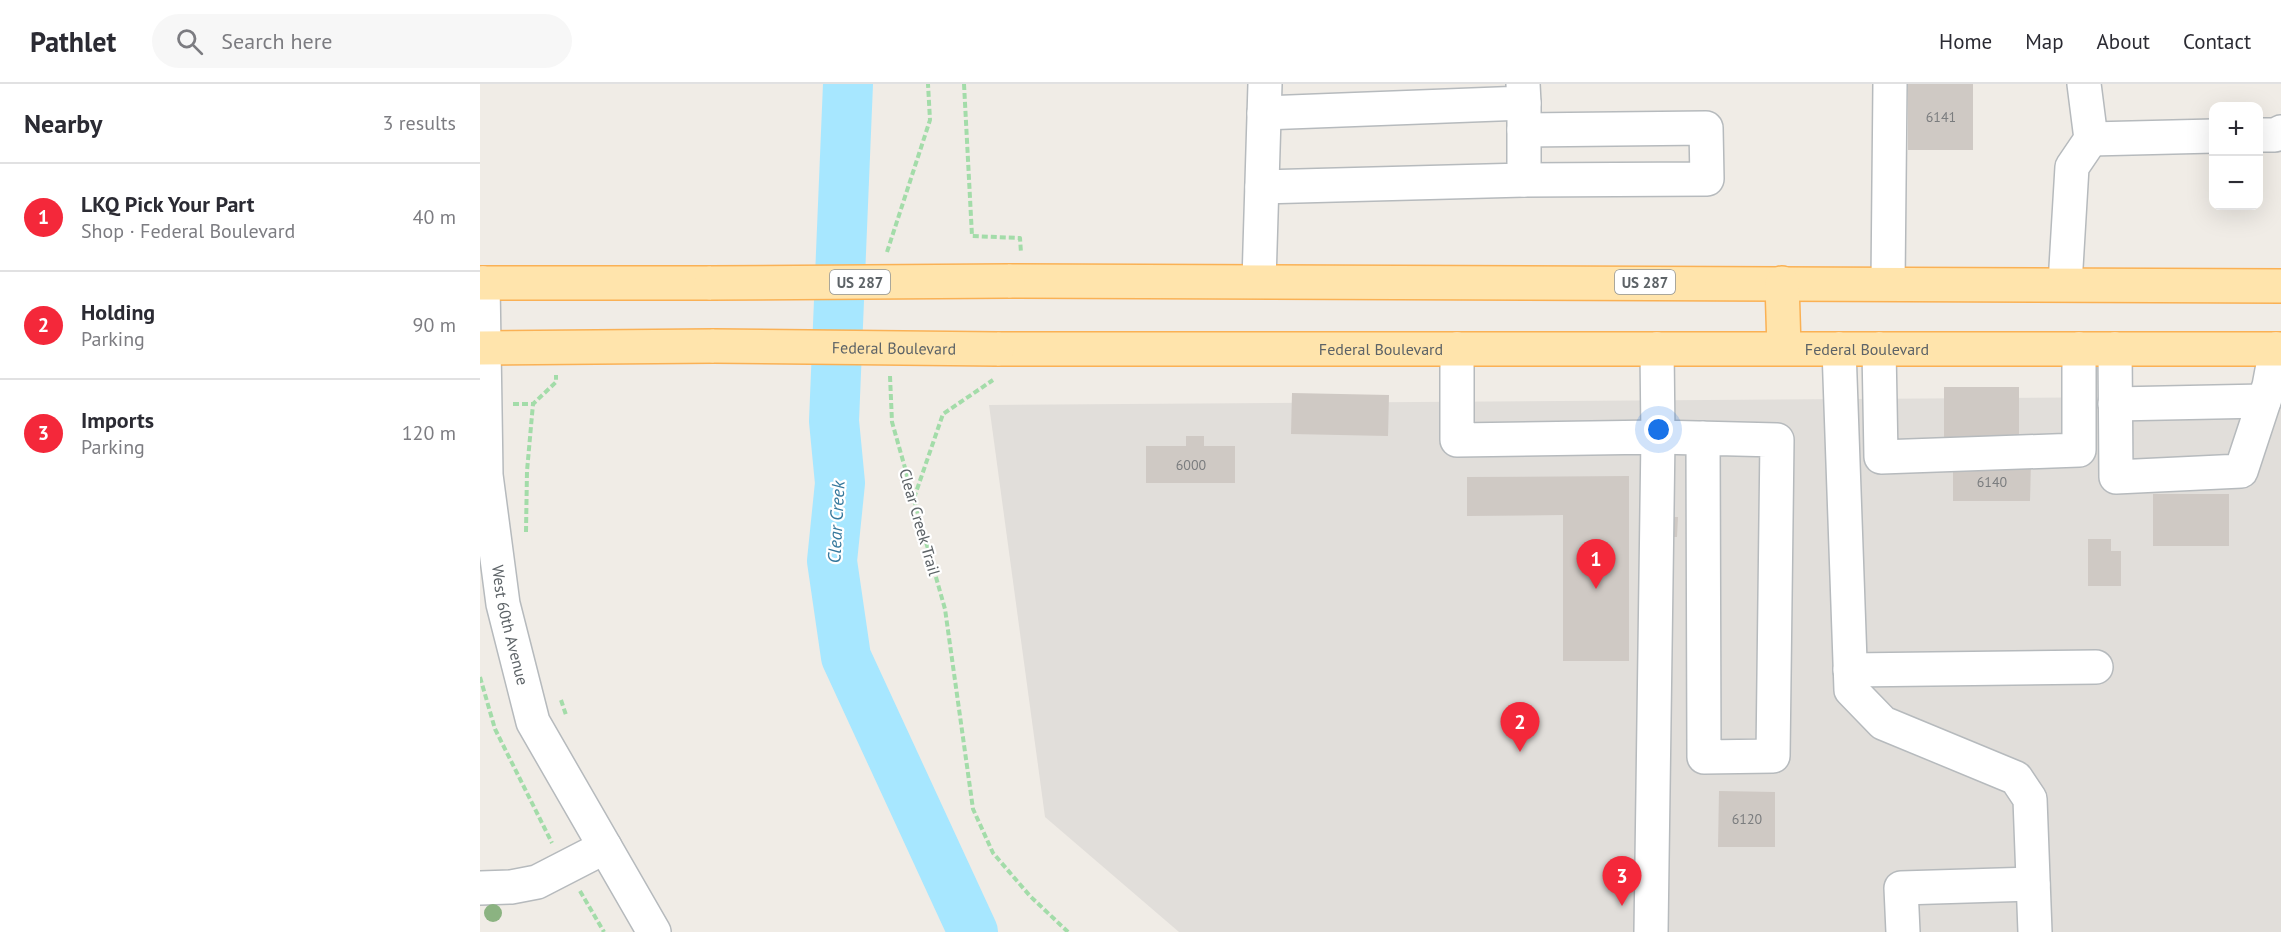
<!DOCTYPE html>
<meta charset="utf-8">
<style>
:root{--surface:#fff;--page:#f7f7f7;--text:#2b2b33;--muted:#7c7c81;--line:#e1e1e2;--accent:#f4283a}
body{margin:0;font-family:"PT Sans",sans-serif;background:var(--page);color:var(--text)}
.controls{position:absolute;right:18px;top:18px;display:grid;overflow:hidden;border-radius:12px;box-shadow:0 6px 24px #0002}
.controls button{width:54px;height:54px;display:grid;place-items:center;padding:0;border:0;border-bottom:2px solid var(--line);background:var(--surface);color:var(--text);font:30px sans-serif}
.you{position:absolute;left:1179px;top:346px;width:21px;height:21px;margin:-15px;border:4px solid #fff;border-radius:50%;background:#1a73e8;box-shadow:0 0 0 9px #1a73e833}
.badge{display:grid;place-items:center;width:39px;height:39px;border-radius:50%;background:var(--accent);color:#fff;font-size:20px;font-weight:700}
.pin{position:absolute;translate:-50% -50px;filter:drop-shadow(0 2px 3px #0008)}
.pin::after{content:'';position:absolute;top:32px;width:21px;height:18px;background:inherit;clip-path:polygon(0 0,100% 0,50% 100%)}
.list{margin:0;padding:0;list-style:none}
h2{display:flex;justify-content:space-between;align-items:center;height:78px;margin:0;padding:0 24px;font-size:26px}
h2 small{font-size:20px;font-weight:400;color:var(--muted)}
.list li{display:grid;grid-template-columns:39px 1fr auto;gap:18px;align-items:center;box-sizing:border-box;height:108px;padding:0 24px;border-top:2px solid var(--line)}
.list b{display:block;font-size:22px;white-space:nowrap}
.list p{margin:0;font-size:20px;white-space:nowrap;color:var(--muted)}
.list em{font-size:20px;font-style:normal;color:var(--muted)}
.icon{flex:none;width:33px;height:33px;fill:none;stroke:currentColor;stroke-width:2;stroke-linecap:round;stroke-linejoin:round}
.map{position:relative;flex:none;width:1801px;height:848px;overflow:hidden}
header{display:flex;align-items:center;gap:36px;box-sizing:border-box;height:84px;padding:0 30px;background:var(--surface);border-bottom:2px solid var(--line)}
header strong{font-size:28px}
nav{display:flex;gap:33px;margin-inline-start:auto;font-size:21px}
.search{width:420px;height:54px;background:var(--page);display:flex;align-items:center;gap:15px;box-sizing:border-box;padding:0 21px;border-radius:33px;color:var(--muted);font-size:22px}
main{display:flex}
aside{flex:1;background:var(--surface)}
.map>svg:first-child{display:block}
.industrial{fill:#e1deda}
.lines{fill:none;stroke-linecap:round;stroke-linejoin:round}
.river{stroke:#a7e7ff;stroke-width:50}
.building{fill:#cfc9c4}
.minor-casing{stroke:#b6babd;stroke-width:36}
.major-casing{stroke:#fab155;stroke-width:36}
.path{stroke:#a3dca9;stroke-width:4;stroke-dasharray:6 3;stroke-linecap:butt}
.minor{stroke:#fff;stroke-width:33}
.major{stroke:#ffe4ac;stroke-width:33}
.major-bridge-casing{stroke:#fab155;stroke-width:36;stroke-linecap:butt}
.major-bridge{stroke:#ffe4ac;stroke-width:33}
.tree{fill:#8bb381}
.labels{text-anchor:middle;dominant-baseline:central;stroke-width:4.5;stroke-linejoin:round;paint-order:stroke}
.number-label{font-size:14px;fill:#7a7c7e}
.shield{fill:#fff;stroke:#8e9295;stroke-width:1.5}
.shield-label{font-size:15px;font-weight:bold;fill:#5d6367}
.street-label{font-size:16px;fill:#5d6367;stroke:#fff}
.water-label{font-size:18px;font-style:italic;fill:#35789c;stroke:#fff}
</style>
<header>
<strong>Pathlet</strong>
<div class="search"><svg class="icon" aria-label="search" viewBox="0 0 24 24"><circle cx="10" cy="10" r="6"/><path d="M15 15l6 6"/></svg>Search here</div>
<nav><a>Home</a><a>Map</a><a>About</a><a>Contact</a></nav>
</header>
<main>
<aside>
<h2>Nearby<small>3 results</small></h2>
<ul class="list">
<li><span class="badge">1</span><div><b>LKQ Pick Your Part</b><p>Shop · Federal Boulevard</p></div><em>40 m</em></li>
<li><span class="badge">2</span><div><b>Holding</b><p>Parking</p></div><em>90 m</em></li>
<li><span class="badge">3</span><div><b>Imports</b><p>Parking</p></div><em>120 m</em></li>
</ul>
</aside>
<div class="map">
<svg width="1801" height="848" viewBox="0 0 1801 848">
<rect width="100%" height="100%" fill="#f0ece6"/>
<path class="industrial" d="M1801,312v536h-1102l-134,-115 -56,-412z"/>
<g class="lines">
<path class="river" d="M368,0l-14,337 6,62 -8,78 14,96 127,275"/>
</g>
<g class="building">
<rect x="1428" y="0" width="65" height="66"/>
<rect x="1464" y="303" width="75" height="58"/>
<path d="M812,309l97,2 -1,41 -97,-2z"/>
<path d="M706,352h18v10h31v37h-89v-37h40z"/>
<path d="M1473,378h78l-1,39h-77z"/>
<path d="M1149,392v185h-66v-146l-96,1v-39z"/>
<rect x="1673" y="410" width="76" height="52"/>
<path d="M1178,433h20l-1,20h-20z"/>
<path d="M1608,455h23v12h10v35h-33z"/>
<path d="M1239,707l56,1v55h-57z"/>
</g>
<g class="lines">
<defs>
<g id="minor">
<path d="M784,29l260,-10 -1,-19"/>
<path d="M1044,46l182,-2 1,51 -183,1"/>
<path d="M1778,51h17l6,-3"/>
<path d="M1611,55l123,-3"/>
<path d="M782,103l262,-7v-77"/>
<path d="M779,197l6,-197"/>
<path id="s1" d="M3,199l3,192 17,129 30,118 121,210"/>
<path d="M1408,199l2,-199"/>
<path d="M1585,200l7,-117 19,-28 -7,-55"/>
<path d="M977,265v91l201,-3 -7,495"/>
<path d="M1177,265l1,88 119,3 -4,316 -69,1 -1,-319"/>
<path d="M1359,265l12,341 32,33 133,55 14,21 5,133"/>
<path d="M1399,265l2,108 198,-7v-101"/>
<path d="M1635,265l1,128 125,-6 28,-85 7,-37"/>
<path d="M1635,320l149,-3"/>
<path d="M1370,586l246,-3"/>
<path d="M0,804l31,-1 26,-5 68,-35"/>
<path d="M1423,848l-2,-44 132,-4"/>
</g>
<g id="major">
<path d="M528,197l1273,5"/>
<path d="M0,199h231"/>
<path d="M1302,199l2,65"/>
<path d="M0,264l234,-2"/>
<path id="s2" d="M517,265h1284"/>
</g>
</defs>
<use href="#minor" class="minor-casing"/>
<use href="#major" class="major-casing"/>
<g class="path">
<path d="M484,0l8,152 48,2 1,15"/>
<path d="M407,168l43,-132 -2,-36"/>
<path d="M410,292l2,46 53,187 28,200 20,44 37,43 38,36"/>
<path d="M33,320h20l23,-22v-7"/>
<path d="M434,414l29,-84 50,-34"/>
<path d="M46,448l1,-61 6,-67"/>
<path d="M0,593l15,52 57,114"/>
<path d="M81,616l5,15"/>
<path d="M100,807l24,41"/>
</g>
<use href="#minor" class="minor"/>
<use href="#major" class="major"/>
<defs>
<g id="major-bridge">
<path d="M231,199l297,-2"/>
<path id="s3" d="M234,262l283,3"/>
</g>
</defs>
<use href="#major-bridge" class="major-bridge-casing"/>
<use href="#major-bridge" class="major-bridge"/>
</g>
<circle class="tree" cx="13" cy="829" r="9"/>
<g class="labels">
<g class="number-label">
<text x="1461" y="33">6141</text>
<text x="711" y="381">6000</text>
<text x="1512" y="398">6140</text>
<text x="1267" y="735">6120</text>
</g>
<g class="shield">
<rect x="350" y="186" width="60" height="24" rx="4.5"/>
<rect x="1135" y="186" width="60" height="24" rx="4.5"/>
</g>
<g class="shield-label">
<text x="380" y="198">US 287</text>
<text x="1165" y="198">US 287</text>
</g>
<g class="street-label">
<text stroke="none"><textPath href="#s3" startOffset="180">Federal Boulevard</textPath></text>
<text stroke="none"><textPath href="#s2" startOffset="384">Federal Boulevard</textPath></text>
<text stroke="none"><textPath href="#s2" startOffset="870">Federal Boulevard</textPath></text>
<text transform="translate(440 438) rotate(74)">Clear Creek Trail</text>
<text stroke="none"><textPath href="#s1" startOffset="344">West 60th Avenue</textPath></text>
</g>
<g class="water-label">
<text transform="translate(356 438) rotate(-87)">Clear Creek</text>
</g>
</g>
</svg>
<div class="controls">
<button>+</button>
<button>−</button>
</div>
<div class="you"></div>
<div class="pin badge" style="left:1116px;top:505px">1</div>
<div class="pin badge" style="left:1040px;top:668px">2</div>
<div class="pin badge" style="left:1142px;top:822px">3</div>
</div>
</main>
